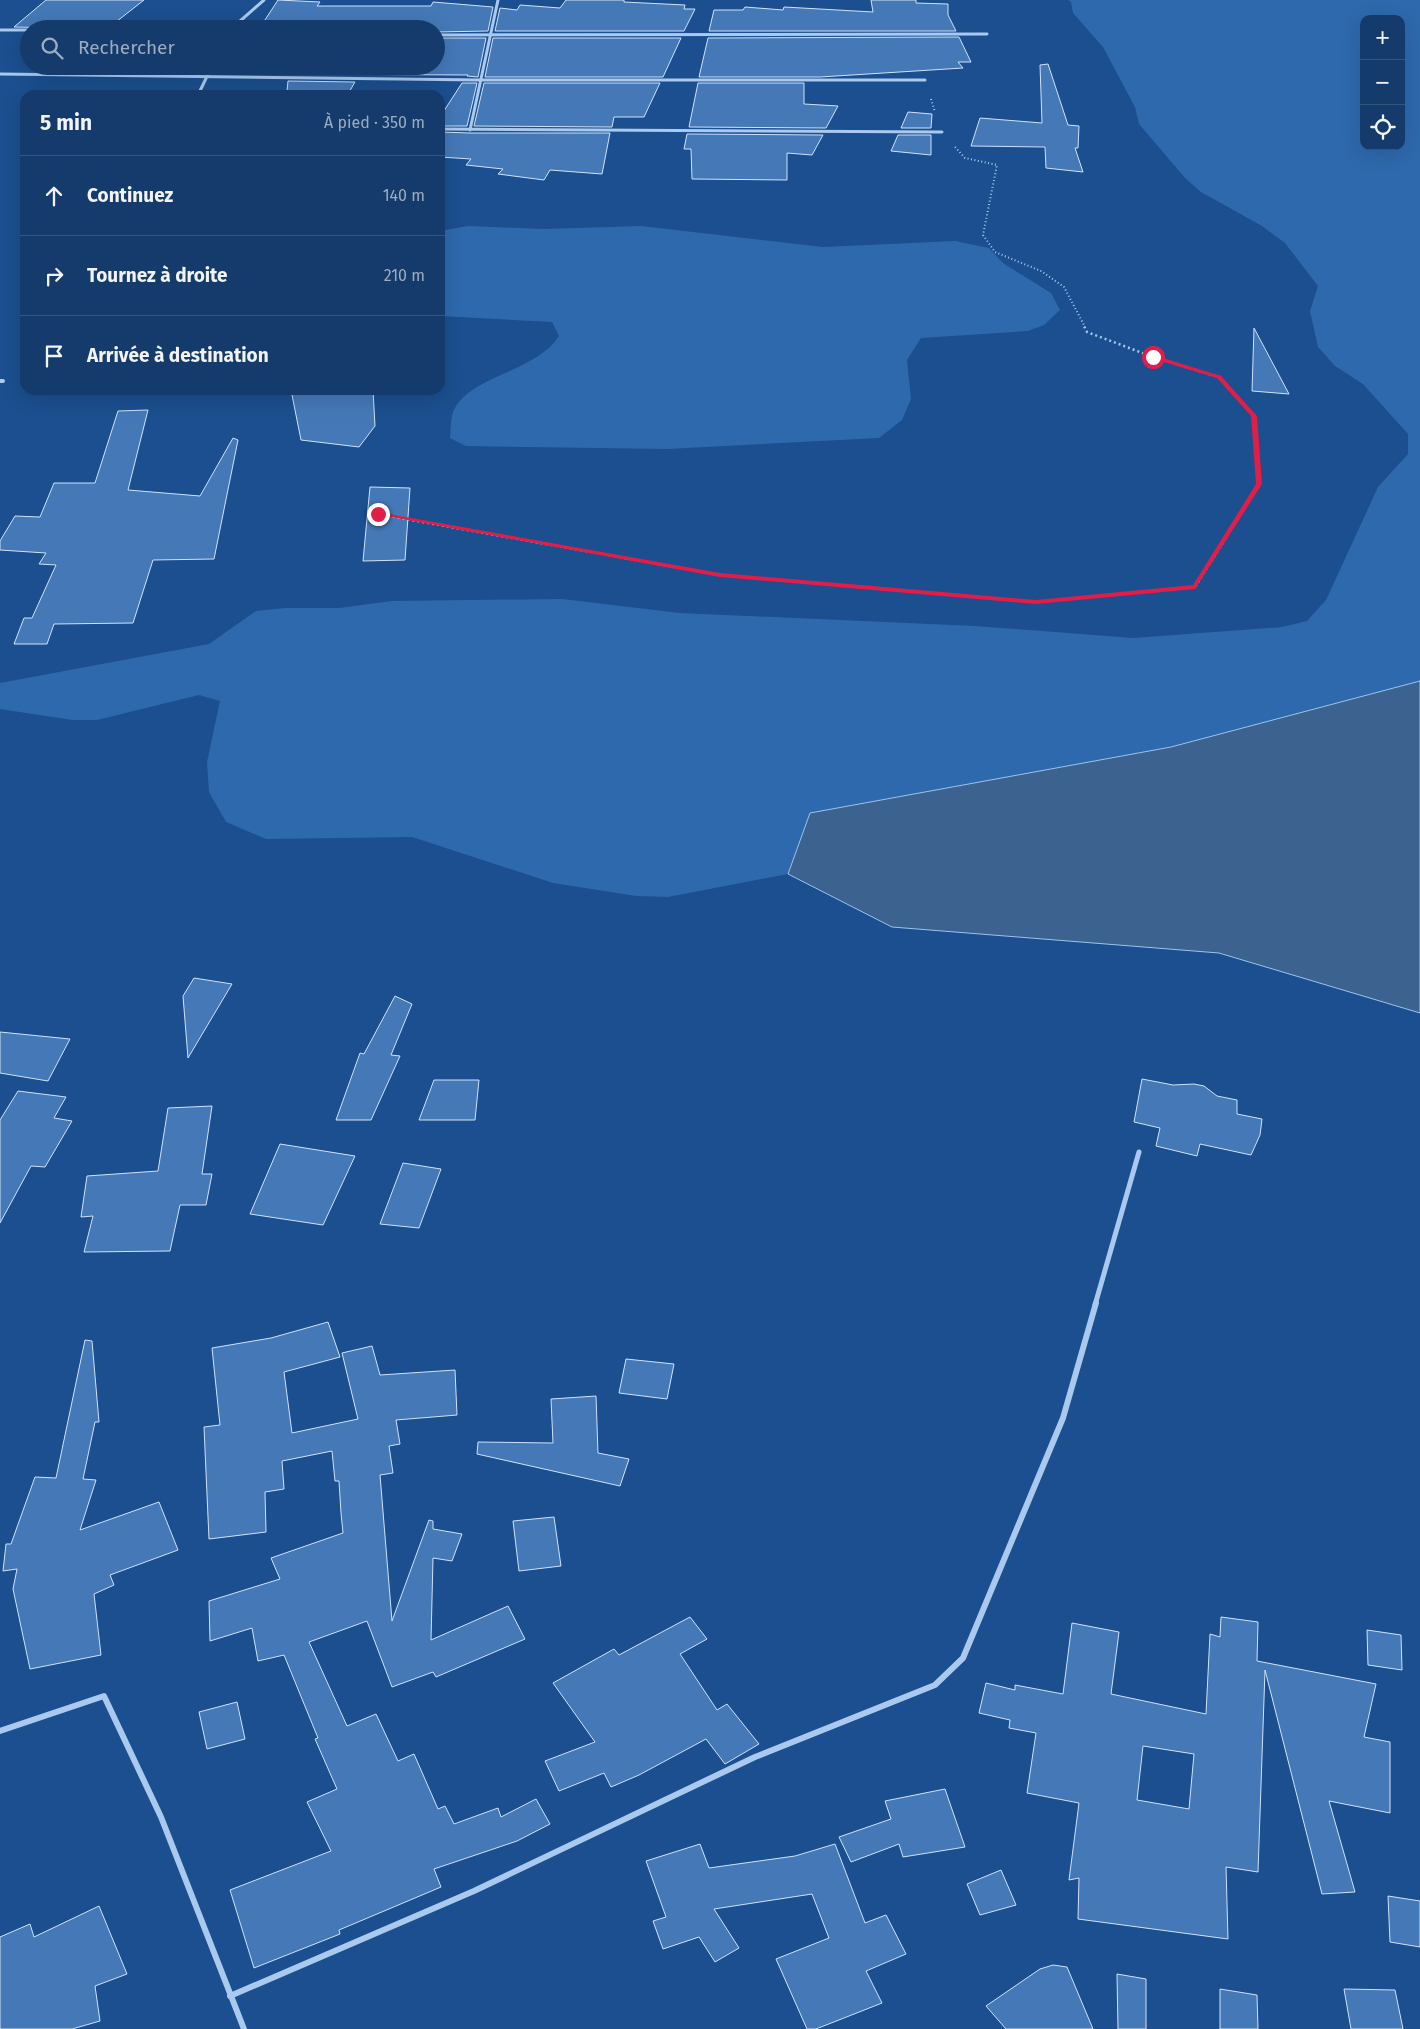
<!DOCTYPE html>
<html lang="fr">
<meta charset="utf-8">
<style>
:root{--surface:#143b6b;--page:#1d4271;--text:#f1f3f6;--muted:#9dadc1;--line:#33557e}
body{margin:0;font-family:"Fira Sans",sans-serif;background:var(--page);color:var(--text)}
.controls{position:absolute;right:15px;top:15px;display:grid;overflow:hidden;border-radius:10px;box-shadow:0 5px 20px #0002}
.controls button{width:45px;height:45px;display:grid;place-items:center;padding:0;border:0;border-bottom:1px solid var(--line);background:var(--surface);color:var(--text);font:25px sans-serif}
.stop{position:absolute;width:15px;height:15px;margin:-11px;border:4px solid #e11d48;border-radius:50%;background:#fff}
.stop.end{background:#e11d48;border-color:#fff;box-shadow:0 1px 5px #0008}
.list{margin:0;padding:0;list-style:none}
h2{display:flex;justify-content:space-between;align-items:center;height:65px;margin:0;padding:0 20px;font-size:21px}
h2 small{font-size:16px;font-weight:400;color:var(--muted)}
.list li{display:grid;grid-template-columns:32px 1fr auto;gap:15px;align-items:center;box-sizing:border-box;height:80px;padding:0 20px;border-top:1px solid var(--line)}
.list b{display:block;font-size:19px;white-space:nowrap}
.list em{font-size:16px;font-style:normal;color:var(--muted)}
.icon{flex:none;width:28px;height:28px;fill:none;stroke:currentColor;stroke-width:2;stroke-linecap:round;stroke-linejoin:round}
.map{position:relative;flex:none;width:1420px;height:2029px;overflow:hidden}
.search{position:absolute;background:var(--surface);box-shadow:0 5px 20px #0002;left:20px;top:20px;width:425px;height:55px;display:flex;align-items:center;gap:12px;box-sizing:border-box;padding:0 18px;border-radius:28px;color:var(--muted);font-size:19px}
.panel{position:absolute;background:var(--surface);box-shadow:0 5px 20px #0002;left:20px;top:90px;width:425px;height:305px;border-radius:15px}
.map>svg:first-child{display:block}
.green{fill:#2e69ad;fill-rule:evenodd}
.water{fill:#3c6290;stroke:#9cc4f0}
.building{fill:#4478b7;stroke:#cfe3fa;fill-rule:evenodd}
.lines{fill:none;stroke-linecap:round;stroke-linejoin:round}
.path-far1{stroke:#a9c9ee;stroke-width:2;stroke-dasharray:1 2.5;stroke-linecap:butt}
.path{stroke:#a9c9ee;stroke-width:2.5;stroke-dasharray:2 3;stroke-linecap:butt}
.minor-far3{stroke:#a9c9ee;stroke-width:3}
.minor-far2{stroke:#a9c9ee;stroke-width:4}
.minor-far1{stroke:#a9c9ee;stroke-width:5}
.minor{stroke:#a9c9ee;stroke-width:6}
.route{fill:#e11d48}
</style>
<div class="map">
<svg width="1420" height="2029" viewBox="0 0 1420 2029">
<rect width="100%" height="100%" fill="#1b4f8f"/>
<g class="green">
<path d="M1068,0h352v681l-249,66 -361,66 -22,61 -120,23 -32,-1 -83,-13 -141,-46 -146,2 -40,-17 -17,-30 -2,-30 13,-61 -21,-6 -102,25h-25l-72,-11v-26l209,-39 47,-33 29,-3h54l53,-7 170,-2 118,14 295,13 158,12 149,-11 25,-6 19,-21 52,-113 30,-33v-20l-45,-50 -28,-18 -17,-19 -8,-36 8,-25 -33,-43 -23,-17 -61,-34 -16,-14 -46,-54 -4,-17 -32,-60 -30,-34 -2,-11zM1364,19h37v127h-37z"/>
<path d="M468,226l76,3 97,-3 182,21 132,-6 34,7 14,15 48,30 9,17 -16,15 -16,6 -107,7 -14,22 4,39 -9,21 -23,18 -212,11 -201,-3 -16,-8c1,-8 0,-23 5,-30 19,-33 82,-37 104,-72l-7,-14 -112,-6v-85z"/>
</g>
<path class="water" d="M1420,681v332l-201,-60 -327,-26 -104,-53 22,-61 361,-66z"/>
<g class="building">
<path d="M46,0h98l-37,29 -93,-2z"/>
<path d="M278,0l42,2 -3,4h114l2,-4 60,5 -5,24 -52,1v-3h-177z"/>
<path d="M566,0h58v2l61,3 -1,4h11l-11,22h-189l5,-23 17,2 3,-5 40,3z"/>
<path d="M871,0h45v3l32,1v11l8,16h-247l5,-21h29l2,-3 38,3 1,-3 89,5z"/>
<path d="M959,37l12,25h-13l5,6 -143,9h-121l9,-39z"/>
<path d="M436,38h50l-8,39 -11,-1 1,-1 -180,-1 1,-8h147z"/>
<path d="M493,38h188l-18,39h-178z"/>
<path d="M1048,64l20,61 11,1 -1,22h-3l8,24 -37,-4 -1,-21 -74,-1 9,-28 62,5 -2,-58z"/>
<path d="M288,81l67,1 -7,12 -61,-3z"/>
<path d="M462,83h15l-10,43h-27v-9z"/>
<path d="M484,83h176l-16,34h-30l-2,10 -138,-1z"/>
<path d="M698,83h106v21l34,2 -12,22 -137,-1z"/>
<path d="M908,112l24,2 -1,14h-30z"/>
<path d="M440,132l30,1h140l-8,41 -52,-4 -6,10 -46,-6 5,-5 -37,-4 5,-6 -31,-2z"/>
<path d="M687,134l136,1 -11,20 -25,-2v27l-95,-1 -1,-30h-7z"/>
<path d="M898,135h33v20l-40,-4z"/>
<path d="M1254,328l35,66 -37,-3z"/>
<path d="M291,390h82l2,36 -16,21 -58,-7z"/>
<path d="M148,410l-20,80 72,6 33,-58 5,2 -24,119 -61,1 -20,63 -79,1 -7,20h-33l10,-26h8l24,-53 -17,-1 7,-11 -46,-3v-9l15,-25 25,1 14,-34h41l23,-72z"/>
<path d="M370,487l40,1 -5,72 -42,1z"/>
<path d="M194,978l38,6 -44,74 -5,-62z"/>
<path d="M395,996l17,8 -21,51 9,1 -29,64h-35l24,-67 4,1z"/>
<path d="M0,1032l70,7 -22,42 -48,-8z"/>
<path d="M1142,1079l31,6 21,-1 10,2 13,10 20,4v14l25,5 -2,16 -9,20 -51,-11 -3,12 -41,-10 4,-18 -26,-6z"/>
<path d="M434,1080h45l-4,40h-56z"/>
<path d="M18,1091l48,6 -12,21 18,3 -27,46 -14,-1 -31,57v-103z"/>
<path d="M212,1106l-10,68h10l-6,31h-26l-10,46 -86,1 9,-36 -12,1 6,-41 71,-5 10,-63z"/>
<path d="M280,1144l75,12 -32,69 -73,-11z"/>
<path d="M403,1163l38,6 -22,59 -39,-4z"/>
<path d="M328,1322l12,35 -56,15 8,61 66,-14 -16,-66 30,-7 8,29 75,-5 2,45 -61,5 4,24 -11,2 4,27 -13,2 12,146 37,-101 4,1v8l29,5 -10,27 -19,-3 -2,82 77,-34 17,33 -89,38 -3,-5 -41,15 -25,-66 -58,21 38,84 29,-12 22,47 16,-7 24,55 7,-3 9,18 44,-16 3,9 35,-18 14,25 -33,17 -83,28 7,18 -102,43 1,4 -86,34 -24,-78 101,-39 -24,-49 30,-13 -22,-50 3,-1 -34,-83 -26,6 -6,-33 -42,13 -1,-40 71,-22 -9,-21 72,-25 -2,-20 -2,-32h-4l-3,-30 -50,10 2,28 -19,3 1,40 -57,7 -5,-112 16,-2 -8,-77 59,-10z"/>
<path d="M85,1340l7,1 7,81h-4l-12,57 13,1 -16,50 79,-28 19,48 -68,25 4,10 -20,9 7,61 -71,14 -17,-80 4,-20 -14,2 3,-27h5l24,-67 21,1z"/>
<path d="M626,1359l48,5 -7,35 -48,-6z"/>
<path d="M596,1396l2,57 31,6 -9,27 -143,-32 1,-12 75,1 -2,-44z"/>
<path d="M554,1517l7,49 -42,5 -6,-50z"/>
<path d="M690,1617l17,22 -27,15 37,56 10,-6 32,40 -34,20 -19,-25 -67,36 -28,12 -7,-14 -45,18 -14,-30 50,-19 -42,-59 61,-34 5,6z"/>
<path d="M1221,1617l37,5 -1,39 119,23 -12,53 26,5v71l-61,-12 26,91 -33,2 -57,-224 -7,202 -32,-5 2,72 -150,-20 1,-41 -10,2 10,-77 -52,-10 9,-60 -27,-5 1,-8 -31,-7 7,-30 29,7v-5l48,9 9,-71 47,9 -8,62 95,20 4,-80 10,3zM1143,1746l51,8 -5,55 -52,-9z"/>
<path d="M1367,1630l34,5 1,35 -34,-5z"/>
<path d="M237,1702l8,37 -38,10 -8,-37z"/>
<path d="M945,1789l20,58 -62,10 -4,-13 -48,18 -12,-25 52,-18 -6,-18z"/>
<path d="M700,1844l9,24 86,-12 40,-12 30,79 21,-8 20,39 -40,17 16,32 -66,26h-9l-31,-70 53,-21 -17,-44 -98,15 25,39 -24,14 -16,-25 -36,12 -10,-28 13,-4 -20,-56z"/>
<path d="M1001,1870l15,35 -36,10 -13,-31z"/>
<path d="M1388,1896l32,5v46l-30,-5z"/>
<path d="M99,1906l28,68 -32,12 5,35 -28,8h-72v-92l30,-13 4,13z"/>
<path d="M1053,1965l14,2 26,62h-87l-20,-23 54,-37z"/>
<path d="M1117,1974l29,5v50h-28z"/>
<path d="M1220,1989l37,6 1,34h-38z"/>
<path d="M1344,1989l51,1 8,39h-52z"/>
</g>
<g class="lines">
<g class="path-far1">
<path d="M931,99l4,13"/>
<path d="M955,147l10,11 32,7 -14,70 12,17 46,19 23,16 20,38"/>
</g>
<path class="path" d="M378,514l342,61 316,27 159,-15 64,-102 -5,-69 -35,-39 -66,-20 -66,-25 -4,-8"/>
<g class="minor-far3">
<path d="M231,29l33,-29"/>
<path d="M0,30h29"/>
<path d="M436,35l551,-1"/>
<path d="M0,74l479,6h446"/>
<path d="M198,95l14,-29"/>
<path d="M440,129l502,3"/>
<path d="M470,130l28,-130"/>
</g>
<path class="minor-far2" d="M0,381h3"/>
<path class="minor-far1" d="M1095,1305l44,-153"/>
<g class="minor">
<path d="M0,1731l104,-35 57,121 83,212"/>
<path d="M230,1996l244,-105 281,-134 180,-72 28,-27 100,-240 33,-115"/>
</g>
</g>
<path class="route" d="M1153,355l68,21 36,40 5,68 -67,105 -159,15 -316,-27 -345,-63 3,-2 342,61 316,27 157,-15 63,-101 -5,-68 -34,-38 -66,-20z"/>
</svg>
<div class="controls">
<button>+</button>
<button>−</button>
<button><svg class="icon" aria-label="locate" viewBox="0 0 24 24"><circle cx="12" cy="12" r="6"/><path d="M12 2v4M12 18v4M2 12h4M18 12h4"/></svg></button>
</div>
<div class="stop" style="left:1153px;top:357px"></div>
<div class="stop end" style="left:378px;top:514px"></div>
<div class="search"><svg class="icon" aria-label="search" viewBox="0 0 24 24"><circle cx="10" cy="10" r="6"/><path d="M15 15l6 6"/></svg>Rechercher</div>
<section class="panel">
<h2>5 min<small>À pied · 350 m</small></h2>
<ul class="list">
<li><svg class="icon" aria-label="ahead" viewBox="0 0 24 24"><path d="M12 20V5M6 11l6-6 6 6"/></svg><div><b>Continuez</b></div><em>140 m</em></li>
<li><svg class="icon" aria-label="right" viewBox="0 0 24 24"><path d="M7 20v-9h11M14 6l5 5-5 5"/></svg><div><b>Tournez à droite</b></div><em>210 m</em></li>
<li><svg class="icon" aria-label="arrive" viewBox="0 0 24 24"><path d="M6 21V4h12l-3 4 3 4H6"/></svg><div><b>Arrivée à destination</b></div></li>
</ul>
</section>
</div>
